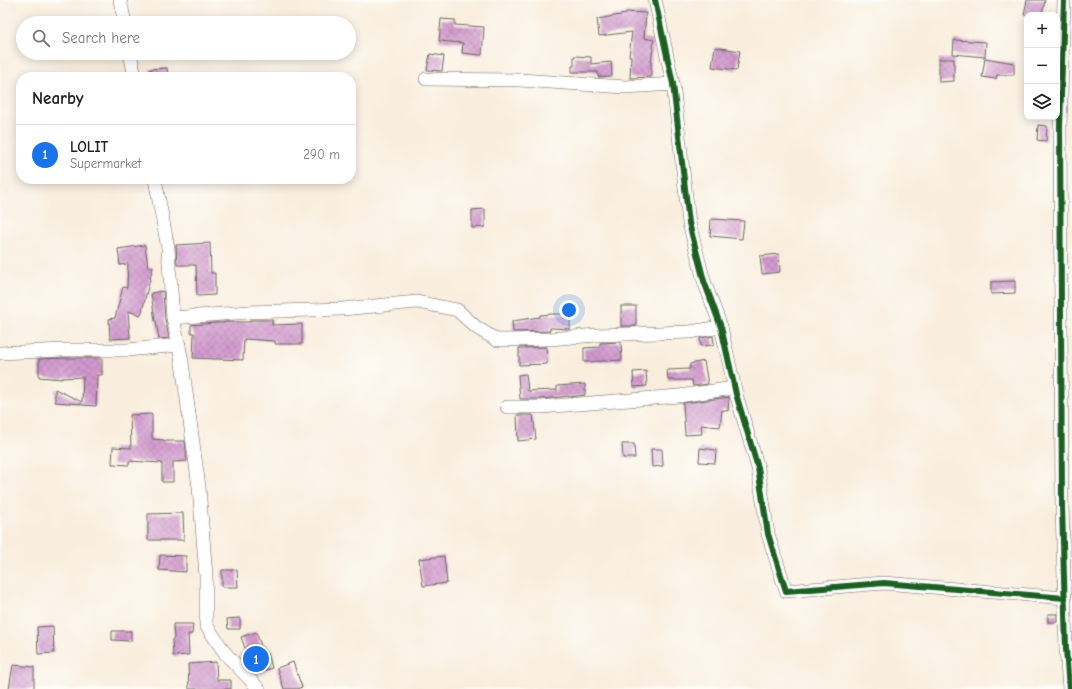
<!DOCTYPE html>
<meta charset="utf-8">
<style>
:root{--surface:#fff;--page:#f6f6f6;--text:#222;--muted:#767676;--line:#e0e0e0;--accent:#1a73e8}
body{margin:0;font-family:"Comic Neue",sans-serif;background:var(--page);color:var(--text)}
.controls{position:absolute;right:12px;top:12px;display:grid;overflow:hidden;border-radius:8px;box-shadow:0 2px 10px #0003}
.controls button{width:36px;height:36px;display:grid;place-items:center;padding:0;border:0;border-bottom:1px solid var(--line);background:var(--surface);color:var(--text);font:20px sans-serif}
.you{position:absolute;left:569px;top:310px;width:14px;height:14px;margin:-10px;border:3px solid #fff;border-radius:50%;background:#1a73e8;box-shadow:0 0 0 6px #1a73e833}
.badge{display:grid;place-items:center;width:26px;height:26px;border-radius:50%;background:var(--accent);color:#fff;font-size:13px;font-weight:700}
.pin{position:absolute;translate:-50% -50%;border:2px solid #fff;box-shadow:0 1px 4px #0006}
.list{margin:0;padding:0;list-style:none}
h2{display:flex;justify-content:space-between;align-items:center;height:52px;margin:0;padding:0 16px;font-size:17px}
h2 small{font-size:13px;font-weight:400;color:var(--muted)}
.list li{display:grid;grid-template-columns:26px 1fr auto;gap:12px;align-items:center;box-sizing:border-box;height:60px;padding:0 16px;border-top:1px solid var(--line)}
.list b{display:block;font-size:15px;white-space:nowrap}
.list p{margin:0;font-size:13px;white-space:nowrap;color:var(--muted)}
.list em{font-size:13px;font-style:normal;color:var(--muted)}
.icon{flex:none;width:22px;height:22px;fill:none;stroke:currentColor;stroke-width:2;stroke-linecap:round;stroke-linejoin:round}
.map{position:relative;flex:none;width:1072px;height:689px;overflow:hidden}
.search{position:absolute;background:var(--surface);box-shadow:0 2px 10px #0003;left:16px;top:16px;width:340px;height:44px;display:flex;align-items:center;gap:10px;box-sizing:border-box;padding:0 14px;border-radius:22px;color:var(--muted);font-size:15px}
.panel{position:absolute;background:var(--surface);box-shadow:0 2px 10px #0003;left:16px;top:72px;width:340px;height:112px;border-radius:16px}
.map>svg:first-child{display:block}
.building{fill:url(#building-cross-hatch)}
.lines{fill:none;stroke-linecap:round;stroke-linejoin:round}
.minor-casing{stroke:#696660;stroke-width:14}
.minor{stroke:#fff;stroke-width:13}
.cycleway-casing{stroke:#fdfcf7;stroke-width:8}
.cycleway{stroke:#1b5e20;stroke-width:6}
</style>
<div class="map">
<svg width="1072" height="689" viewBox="0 0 1072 689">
<defs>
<pattern id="building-cross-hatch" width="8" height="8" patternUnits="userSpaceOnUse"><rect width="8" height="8" fill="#d198cd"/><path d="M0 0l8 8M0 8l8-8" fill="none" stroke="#b382af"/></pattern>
</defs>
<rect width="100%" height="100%" fill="#fdfcf7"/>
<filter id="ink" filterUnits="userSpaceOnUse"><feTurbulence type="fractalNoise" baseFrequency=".025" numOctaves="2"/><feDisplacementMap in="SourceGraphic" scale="8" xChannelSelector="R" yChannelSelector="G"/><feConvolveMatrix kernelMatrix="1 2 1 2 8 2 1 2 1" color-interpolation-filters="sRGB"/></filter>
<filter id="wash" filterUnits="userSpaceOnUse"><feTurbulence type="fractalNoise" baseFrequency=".012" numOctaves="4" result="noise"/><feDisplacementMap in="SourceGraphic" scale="16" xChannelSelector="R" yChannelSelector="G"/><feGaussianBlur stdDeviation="0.9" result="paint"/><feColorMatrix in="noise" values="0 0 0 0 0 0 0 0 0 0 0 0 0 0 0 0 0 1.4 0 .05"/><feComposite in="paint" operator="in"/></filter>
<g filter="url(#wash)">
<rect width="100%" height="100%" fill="#f9eede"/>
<g id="blocks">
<g class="building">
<path d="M1027,0h18l-3,15h-18z"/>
<path d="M626,12l20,1 -2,25 10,2 -3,22v15l-21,1 1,-22h-2l3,-24 -33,4 -2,-17 29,-5z"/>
<path d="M441,19l14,1v5l29,2 -2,28 -20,-2 1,-10 -24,-2z"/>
<path d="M954,40l32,2 -1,15 -32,-3z"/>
<path d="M715,47l25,4 -3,19 -25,-3z"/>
<path d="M430,54l14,2 -2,15 -15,-1z"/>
<path d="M574,56l17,1v7l20,-2 1,14 -14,1v-5h-26v-6h2z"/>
<path d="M985,58l29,5v12h-17l-1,4 -14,-2z"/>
<path d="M939,59h15v22l-15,1z"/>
<path d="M167,68l1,9h-17l-1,-8z"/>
<path d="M1038,125l9,1 -1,15 -9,-1z"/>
<path d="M485,209v18l-13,1v-18z"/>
<path d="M711,219l33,2 -2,18 -32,-3z"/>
<path d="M210,243l1,30h4v22l-18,1 -1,-31h-19l-1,-20z"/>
<path d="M145,245l3,22h5l-12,48 -13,-4 2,27 -20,1 -1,-20 6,-1 8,-31 4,1 1,-24 -8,1 -2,-16z"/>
<path d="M779,254l1,18 -18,2 -2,-18z"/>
<path d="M1015,281v12l-24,1v-12z"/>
<path d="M163,291l2,28 4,19 -10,1 -3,-18h-1l-4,-28z"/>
<rect x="621" y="306" width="15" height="20"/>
<path d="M552,314h18v15l-20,-1v3l-37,1 -1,-11 28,-4v-2z"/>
<path d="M250,320h22v5l30,-1v20h-27v-3l-31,-2 -1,21 -50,-2 1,-25h-3v-8l26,-2h7v-1h26z"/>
<path d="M713,336l1,9 -13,1 -1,-8z"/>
<path d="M621,342l1,18 -38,2v-14l16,-1v-4z"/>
<path d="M546,347l1,17 -28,1v-17z"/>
<path d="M64,358h38v17h-5l-1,31 -14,-1v-1l-27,-2v-13l27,13 1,-25 -21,1v1l-23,-2v-18z"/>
<path d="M704,361l4,23 -15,2 -1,-6h-24l-1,-10 23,-1v-5z"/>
<path d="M646,371l1,15 -13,1 -1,-15z"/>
<path d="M526,374l2,17 29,-1v-4l28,-2v11l-16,2v-1l-28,3h-21l-2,-24z"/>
<path d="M729,397l-1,14 -6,-1 -2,17 -19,-2 1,9 -17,1 -2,-32z"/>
<path d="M152,414v25l12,1v1h21l2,20 -14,1v20h-11v-19l-33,-2v4l-17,-1 1,-17 18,1 -1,-33z"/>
<path d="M517,415h16l3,24 -18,2z"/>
<path d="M622,444h12l1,14h-12z"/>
<path d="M700,448l16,2 -1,13 -16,-1z"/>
<path d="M651,449h11l1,17 -11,1z"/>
<path d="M183,513l1,27h-36v-26z"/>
<path d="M160,555l26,1v16l-27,-2z"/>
<path d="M444,556l3,27 -24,3 -4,-27z"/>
<path d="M222,570h15l1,17h-16z"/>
<rect x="1048" y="614" width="9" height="8"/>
<path d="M240,618v11h-12l-1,-10z"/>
<path d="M173,624h20l-1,10h-4l1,21 -16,1 -1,-17h2z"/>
<path d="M53,626l1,27 -16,1 -1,-27z"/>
<path d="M112,631h19v10l-19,-1z"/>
<path d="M256,632l8,22 4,-1 4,15 -13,4 -5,-18 -6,2 -7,-19z"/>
<path d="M216,662l1,18h14v9h-42l-1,-25z"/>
<path d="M293,662l9,25 -5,2h-13l-7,-21z"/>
<path d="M13,665l21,2v22h-25z"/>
</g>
</g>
</g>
<g filter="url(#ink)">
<use href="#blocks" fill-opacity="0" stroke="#696660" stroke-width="1"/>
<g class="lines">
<defs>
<g id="minor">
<path d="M120,0l5,23"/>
<path d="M655,0l18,84 16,139 15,58 17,46 15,67 22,74 10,66 18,57 98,-8 181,15"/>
<path d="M1064,0l-4,126 2,380 4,143 3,40"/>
<path d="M130,53l5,24"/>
<path d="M426,79l94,1 105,7 48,-3"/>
<path d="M155,179l13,69 5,70 8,38 18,131 7,89v49l19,28 34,36"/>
<path d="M173,318l75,-6 94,-3 75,-7 40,8 20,18 20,12 53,-1 46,-4 94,-3 31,-5"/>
<path d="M0,353l64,-3h63l52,-5"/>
<path d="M507,407h34l138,-11 55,-8"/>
</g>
</defs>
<use href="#minor" class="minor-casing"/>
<use href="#minor" class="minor"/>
<defs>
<g id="cycleway">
<path d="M655,0l18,84 16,139 15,58 17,46 15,67 22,74 10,66 18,57 98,-8 181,15"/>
<path d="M1064,0l-4,126 2,380 4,143 3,40"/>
</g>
</defs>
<use href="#cycleway" class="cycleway-casing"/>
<use href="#cycleway" class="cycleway"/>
</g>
</g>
</svg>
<div class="controls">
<button>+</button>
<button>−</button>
<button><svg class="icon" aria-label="layers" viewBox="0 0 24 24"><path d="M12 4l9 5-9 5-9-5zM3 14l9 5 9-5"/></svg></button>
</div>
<div class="you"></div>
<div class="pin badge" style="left:256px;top:659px">1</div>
<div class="search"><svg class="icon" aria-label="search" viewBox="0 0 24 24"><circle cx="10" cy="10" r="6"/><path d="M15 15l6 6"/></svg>Search here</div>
<section class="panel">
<h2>Nearby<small></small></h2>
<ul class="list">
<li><span class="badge">1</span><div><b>LOLIT</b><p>Supermarket</p></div><em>290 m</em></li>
</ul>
</section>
</div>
